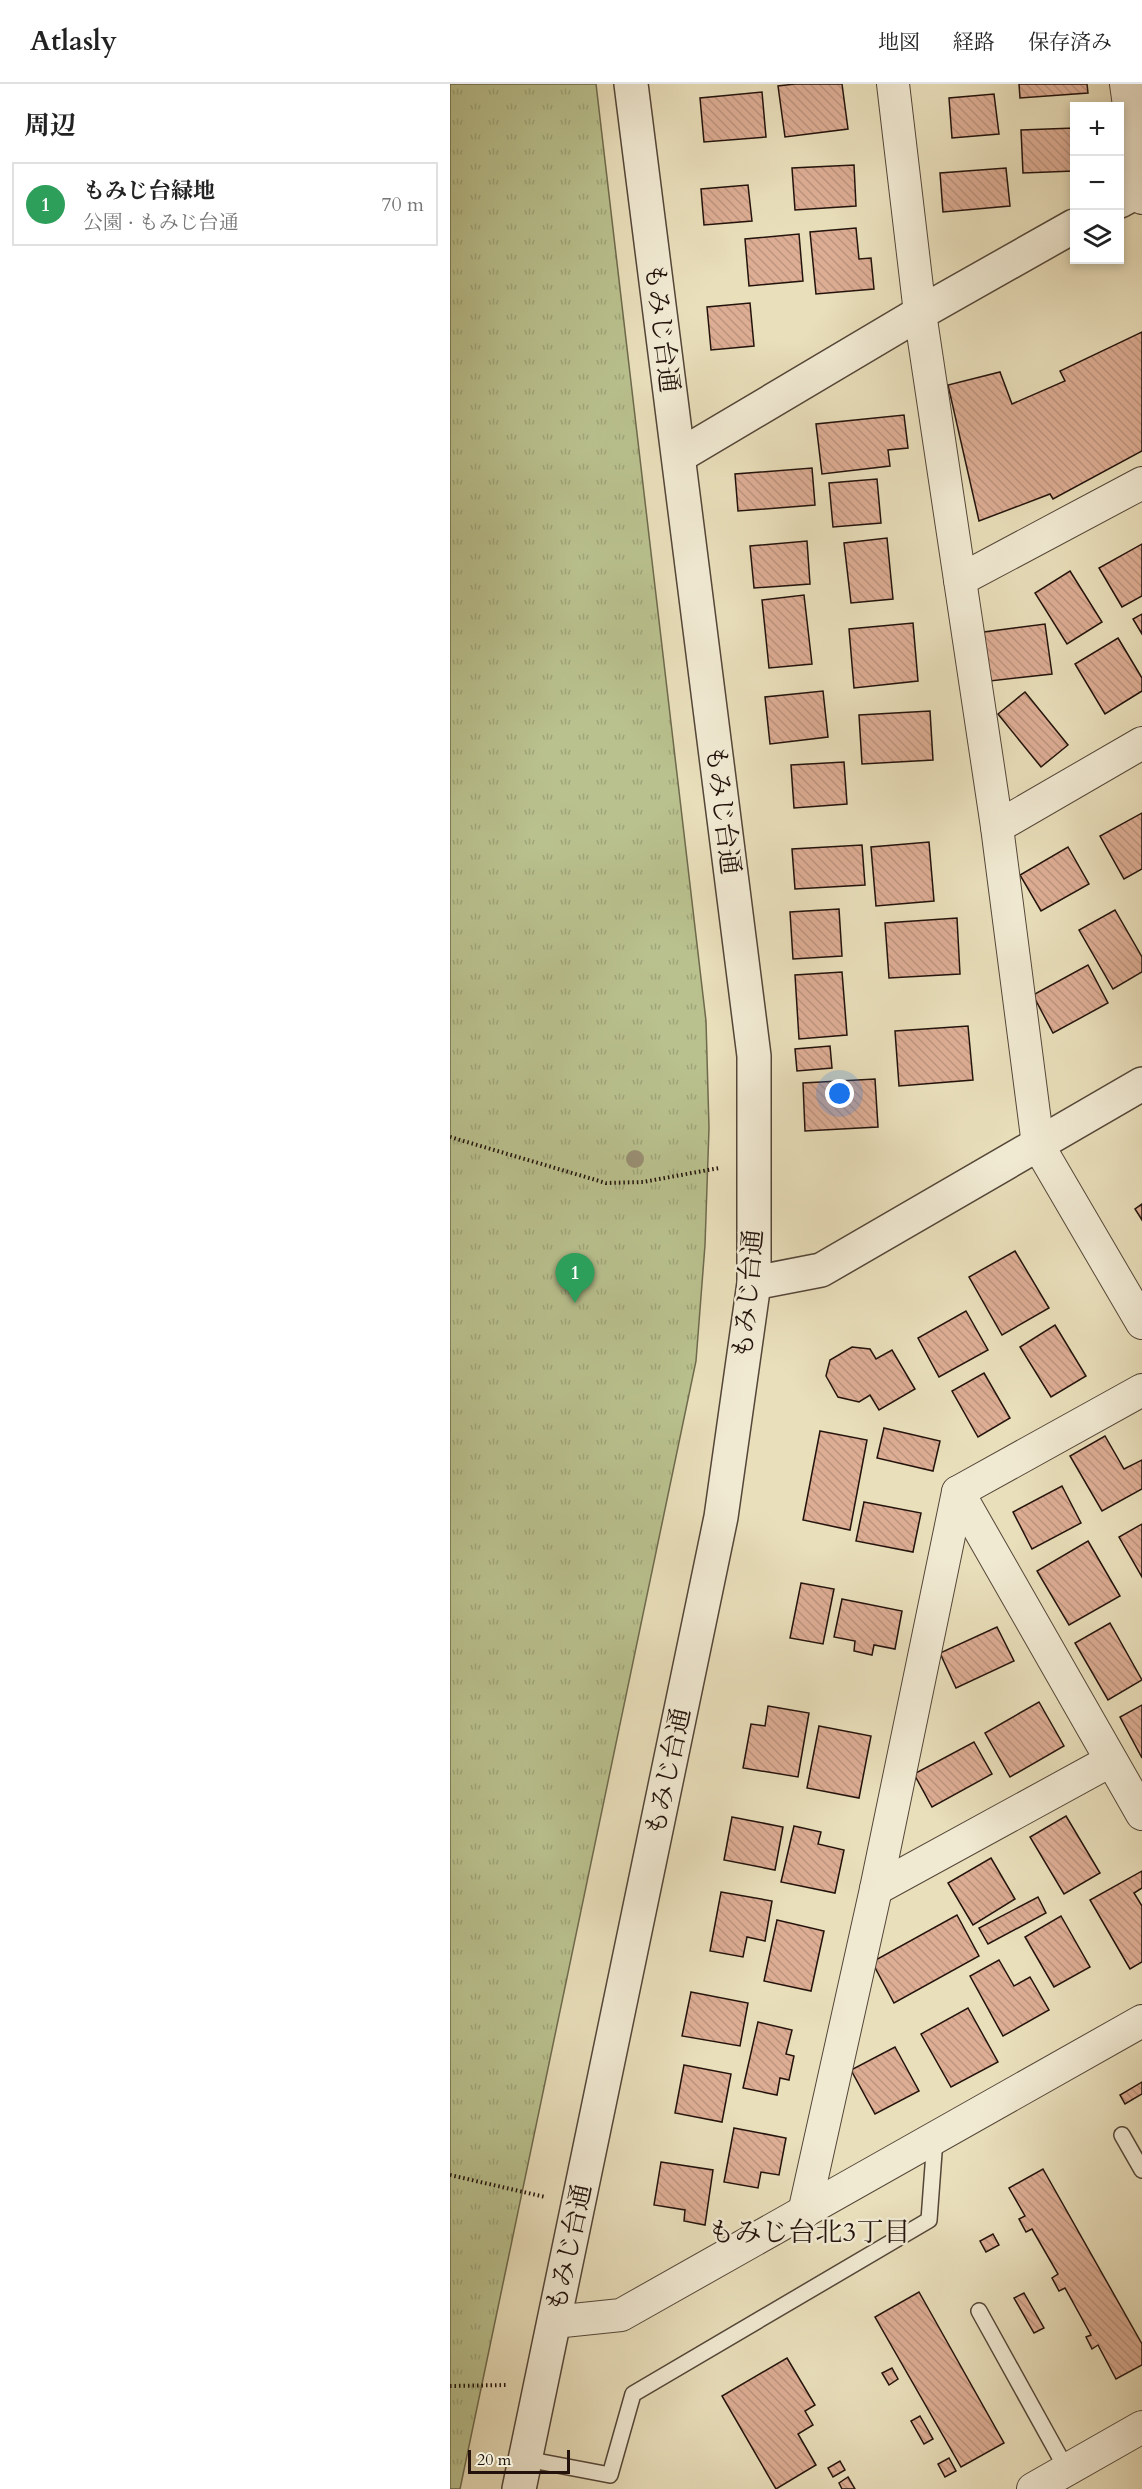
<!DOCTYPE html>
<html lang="ja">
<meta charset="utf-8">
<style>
:root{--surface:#fff;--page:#f6f6f6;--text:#222;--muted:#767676;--line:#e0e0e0;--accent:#111827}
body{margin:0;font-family:Cardo,"Noto Serif JP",serif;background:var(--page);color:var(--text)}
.controls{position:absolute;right:18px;top:18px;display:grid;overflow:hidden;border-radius:0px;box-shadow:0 3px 9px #0003}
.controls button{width:54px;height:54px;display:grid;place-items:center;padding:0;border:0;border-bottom:2px solid var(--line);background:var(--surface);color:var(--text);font:30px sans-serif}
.scale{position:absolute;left:18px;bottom:15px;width:102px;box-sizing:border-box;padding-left:6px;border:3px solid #23130c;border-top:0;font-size:16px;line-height:21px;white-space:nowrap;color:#23130c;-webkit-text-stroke:4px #f1ead3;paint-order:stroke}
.you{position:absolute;left:390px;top:1010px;width:21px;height:21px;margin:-15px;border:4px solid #fff;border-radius:50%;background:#1a73e8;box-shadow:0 0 0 9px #1a73e833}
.badge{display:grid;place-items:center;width:39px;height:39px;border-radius:50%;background:var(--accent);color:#fff;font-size:20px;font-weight:700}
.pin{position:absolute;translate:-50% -50px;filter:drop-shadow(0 2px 3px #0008)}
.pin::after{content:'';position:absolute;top:32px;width:21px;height:18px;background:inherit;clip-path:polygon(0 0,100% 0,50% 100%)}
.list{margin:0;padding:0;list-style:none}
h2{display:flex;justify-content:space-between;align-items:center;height:78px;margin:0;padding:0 24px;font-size:26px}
h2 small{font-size:20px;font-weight:400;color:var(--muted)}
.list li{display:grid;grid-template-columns:39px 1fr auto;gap:18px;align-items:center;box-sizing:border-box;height:84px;margin:0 12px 12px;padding:0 12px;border:2px solid var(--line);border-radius:0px}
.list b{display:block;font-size:22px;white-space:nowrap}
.list p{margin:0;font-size:20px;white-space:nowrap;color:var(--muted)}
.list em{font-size:20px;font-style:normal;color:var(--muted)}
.icon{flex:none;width:33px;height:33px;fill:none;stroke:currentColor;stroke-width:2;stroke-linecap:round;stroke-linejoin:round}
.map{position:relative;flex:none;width:692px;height:2405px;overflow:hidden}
header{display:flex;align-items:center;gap:36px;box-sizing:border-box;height:84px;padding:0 30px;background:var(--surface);border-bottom:2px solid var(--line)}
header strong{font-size:28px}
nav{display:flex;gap:33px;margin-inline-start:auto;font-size:21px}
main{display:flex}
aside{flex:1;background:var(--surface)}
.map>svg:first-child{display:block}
.park{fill:url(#park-tufts);stroke:#6e6a4d;stroke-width:1.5}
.building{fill:url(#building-back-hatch);stroke:#23130c;stroke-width:1.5}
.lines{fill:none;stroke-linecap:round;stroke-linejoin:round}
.service-casing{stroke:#544638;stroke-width:18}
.minor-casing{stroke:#544638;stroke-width:34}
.tertiary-casing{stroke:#544638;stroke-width:36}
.path{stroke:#23130c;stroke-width:4;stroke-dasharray:1.5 3;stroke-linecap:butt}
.service{stroke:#f1ead3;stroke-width:15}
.minor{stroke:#f1ead3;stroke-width:32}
.tertiary{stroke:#f1ead3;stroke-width:33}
.tree{fill:#999074}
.labels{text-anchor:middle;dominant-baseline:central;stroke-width:5;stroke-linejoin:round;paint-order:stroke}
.street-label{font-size:26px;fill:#23130c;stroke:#f1ead3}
.neighbourhood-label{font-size:27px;fill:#23130c;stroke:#f1ead3}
</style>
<header>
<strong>Atlasly</strong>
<nav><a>地図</a><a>経路</a><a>保存済み</a></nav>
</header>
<main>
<aside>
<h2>周辺<small></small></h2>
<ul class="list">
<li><span class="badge" style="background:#2e9e5b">1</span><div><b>もみじ台緑地</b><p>公園 · もみじ台通</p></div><em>70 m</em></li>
</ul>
</aside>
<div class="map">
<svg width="692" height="2405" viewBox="0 0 692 2405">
<defs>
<pattern id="park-tufts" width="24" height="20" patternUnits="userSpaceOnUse" patternTransform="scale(1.5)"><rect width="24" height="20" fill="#b9c18e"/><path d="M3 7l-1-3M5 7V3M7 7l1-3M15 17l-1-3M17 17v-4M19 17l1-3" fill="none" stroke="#9fa579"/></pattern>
<pattern id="building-back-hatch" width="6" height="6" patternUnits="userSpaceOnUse" patternTransform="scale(1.5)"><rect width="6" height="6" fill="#ddad94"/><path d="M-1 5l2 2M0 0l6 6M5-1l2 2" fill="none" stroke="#bd947e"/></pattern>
</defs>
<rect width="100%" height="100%" fill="#e9dfbb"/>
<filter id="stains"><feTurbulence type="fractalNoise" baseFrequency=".00333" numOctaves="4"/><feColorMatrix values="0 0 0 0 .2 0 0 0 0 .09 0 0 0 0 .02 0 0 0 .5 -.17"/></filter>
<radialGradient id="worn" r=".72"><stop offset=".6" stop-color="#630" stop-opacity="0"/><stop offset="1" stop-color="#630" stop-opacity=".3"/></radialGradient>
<path class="park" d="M0,0h146l110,937 3,107 -4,117 -9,116 -236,1128h-10z"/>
<g class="building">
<path d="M345,0h47l6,45 -63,8 -7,-51z"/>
<path d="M569,0h68l1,9 -68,5z"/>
<path d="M312,8l4,45 -62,5 -4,-44z"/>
<path d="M544,10l5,40 -47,4 -3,-40z"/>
<path d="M624,44v43l-51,2 -2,-43z"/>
<path d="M404,81l2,41 -61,4 -3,-42z"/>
<path d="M556,84l4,38 -67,6 -3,-39z"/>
<path d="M298,101l4,36 -48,4 -3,-36z"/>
<path d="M406,144l3,31 12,-1 3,31 -58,5 -6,-62z"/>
<path d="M349,150l4,47 -54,5 -4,-47z"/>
<path d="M300,219l4,43 -43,4 -4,-43z"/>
<path d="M692,248v119l-89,48 -3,-5 -71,27 -31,-136 52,-13 12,32 53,-23 -5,-10z"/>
<path d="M454,331l4,33 -20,2 2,16 -68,8 -6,-50z"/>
<path d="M362,384l3,37 -77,6 -3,-37z"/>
<path d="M427,395l4,44 -48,4 -4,-44z"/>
<path d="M437,454l6,61 -42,4 -7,-60z"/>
<path d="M357,457l3,43 -56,4 -4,-42z"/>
<path d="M692,460v52l-20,11 -23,-39z"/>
<path d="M620,487l32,51 -35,22 -32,-51z"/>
<path d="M354,511l8,69 -43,4 -7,-68z"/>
<path d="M692,530v20l-9,-15z"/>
<path d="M463,539l5,58 -64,7 -5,-59z"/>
<path d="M595,540l7,50 -62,7 -6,-49z"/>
<path d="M668,554l24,40v13l-37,23 -30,-50z"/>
<path d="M373,607l5,46 -58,7 -5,-47z"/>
<path d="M575,608l43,53 -27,22 -43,-53z"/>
<path d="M480,627l3,49 -71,4 -3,-49z"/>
<path d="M394,678l3,42 -53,4 -3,-43z"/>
<path d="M692,729v56l-18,10 -24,-43z"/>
<path d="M479,758l5,59 -58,5 -5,-59z"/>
<path d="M412,761l3,40 -70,4 -3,-40z"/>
<path d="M618,763l21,37 -48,27 -21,-36z"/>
<path d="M389,825l3,47 -49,3 -3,-47z"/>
<path d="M665,826l27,47v15l-29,17 -34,-59z"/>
<path d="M507,834l3,56 -71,4 -4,-55z"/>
<path d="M638,881l20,38 -55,30 -20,-38z"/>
<path d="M392,888l5,63 -48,4 -4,-64z"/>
<path d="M518,942l5,54 -74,6 -4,-55z"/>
<path d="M380,962l2,22 -35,3 -2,-22z"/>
<path d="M425,995l3,48 -73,4 -2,-48z"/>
<path d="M692,1120v16l-7,-11z"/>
<path d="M565,1167l34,57 -47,27 -33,-58z"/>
<path d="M516,1227l22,39 -49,27 -21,-39z"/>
<path d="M605,1241l31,51 -35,21 -31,-50z"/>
<path d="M402,1263l18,2 6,10 16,-9 23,39 -36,21 -9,-15 -11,7 -21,-5 -12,-21 4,-16z"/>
<path d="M534,1289l26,45 -32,19 -26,-46z"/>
<path d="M434,1344l56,13 -7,30 -56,-13z"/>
<path d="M370,1347l47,9 -17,90 -47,-10z"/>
<path d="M655,1352l19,33 18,-9v29l-40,22 -32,-55z"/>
<path d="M612,1402l19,37 -49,26 -19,-37z"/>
<path d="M414,1418l57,11 -8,39 -57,-11z"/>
<path d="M692,1440v53l-23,-40z"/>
<path d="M638,1457l32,55 -51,29 -32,-54z"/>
<path d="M351,1499l33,6 -11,55 -33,-6z"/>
<path d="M392,1515l60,12 -7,38 -21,-4 -2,10 -18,-4 1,-10 -21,-4z"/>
<path d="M660,1539l32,57 -34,20 -33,-57z"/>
<path d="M547,1543l17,34 -58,27 -16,-35z"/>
<path d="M589,1618l25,44 -54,31 -25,-44z"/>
<path d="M692,1621v53l-22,-41z"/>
<path d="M318,1622l41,7 -11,64 -55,-9 8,-44 14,2z"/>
<path d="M369,1642l52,10 -12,62 -52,-10z"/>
<path d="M524,1658l18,32 -60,33 -18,-33z"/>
<path d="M616,1732l34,57 -36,21 -34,-57z"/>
<path d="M282,1733l51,10 -8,43 -51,-10z"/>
<path d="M344,1742l27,6 -3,12 26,6 -9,43 -54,-11z"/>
<path d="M541,1774l24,41 -42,26 -25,-42z"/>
<path d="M692,1787v17l-8,5 8,13v56l-12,7 -40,-69z"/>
<path d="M271,1808l51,9 -7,40 -18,-4 -4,20 -33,-6z"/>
<path d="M588,1813l8,16 -58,31 -9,-16z"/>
<path d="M507,1831l22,41 -85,47 -22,-41z"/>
<path d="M611,1832l29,51 -36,20 -29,-50z"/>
<path d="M327,1836l47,11 -13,60 -47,-10z"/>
<path d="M549,1876l15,26 16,-9 19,33 -46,26 -33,-60z"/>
<path d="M241,1908l57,11 -8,43 -58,-10z"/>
<path d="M518,1924l30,54 -47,25 -30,-53z"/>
<path d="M308,1938l34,8 -6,24 8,2 -5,24 -9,-2 -3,17 -34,-7z"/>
<path d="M445,1963l24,44 -44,23 -24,-44z"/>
<path d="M234,1981l47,9 -9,48 -47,-9z"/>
<path d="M692,1998v12l-17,10 -5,-9z"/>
<path d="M284,2044l52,10 -7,37 -18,-3 -3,16 -34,-6z"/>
<path d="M211,2078l52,8 -8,55 -21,-4 1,-11 -31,-5z"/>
<path d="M593,2085l99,175v21l-26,14 -18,-34 -6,4 -6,-12 5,-2 -26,-47 -6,3 -7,-13 6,-4 -26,-45 -6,3 -7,-13 6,-3 -16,-28z"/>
<path d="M543,2150l6,11 -13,7 -6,-11z"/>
<path d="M469,2208l85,151 -43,24 -86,-150z"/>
<path d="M574,2209l20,35 -10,5 -20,-35z"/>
<path d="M337,2274l28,47 -10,6 8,14 -15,9 18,31 -40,24 -54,-93z"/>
<path d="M442,2284l6,11 -9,6 -7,-12z"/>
<path d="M470,2332l13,23 -9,5 -13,-23z"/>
<path d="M499,2374l7,13 -11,6 -7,-13z"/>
<path d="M390,2377l5,9 -12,7 -5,-9z"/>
<path d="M398,2393l7,12h-13l-3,-6z"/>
</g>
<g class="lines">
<defs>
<g id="service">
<path d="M672,2051l20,35"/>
<path d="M529,2227l88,159"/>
<path d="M76,2375l84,16 23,-81 296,-174 6,-81"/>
</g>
<g id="minor">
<path d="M443,0l27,229 77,514 41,318 104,178"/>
<path d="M676,0l16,114"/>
<path d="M510,496l182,-97"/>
<path d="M547,743l145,-84"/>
<path d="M508,1408l184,322"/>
<path d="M426,1805l234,-128"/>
<path d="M354,2129l72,-324 82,-397 184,-102"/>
<path d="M104,2238l67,-7 521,-294"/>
<path d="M583,2405l109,-62"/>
</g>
<g id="tertiary">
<path d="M670,117l22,-12"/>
<path d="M229,372l241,-143 154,-87"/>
<path d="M304,1199l67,-13 321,-186"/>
<path d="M69,2405l202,-972 33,-234v-227l-123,-972"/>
</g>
</defs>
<use href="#service" class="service-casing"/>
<use href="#minor" class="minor-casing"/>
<use href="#tertiary" class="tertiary-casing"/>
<g class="path">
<path d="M0,1053l156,46 37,-1 76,-14"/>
<path d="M0,2091l95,22"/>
<path d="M0,2302l57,-1"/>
</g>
<use href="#service" class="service"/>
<use href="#minor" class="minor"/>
<use href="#tertiary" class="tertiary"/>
</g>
<circle class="tree" cx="185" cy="1075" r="9"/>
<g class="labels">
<g class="street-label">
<text transform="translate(212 244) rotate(83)">もみじ台通</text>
<text transform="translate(273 726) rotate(83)">もみじ台通</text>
<text transform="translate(298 1210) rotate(-85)">もみじ台通</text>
<text transform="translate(218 1688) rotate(-78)">もみじ台通</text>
<text transform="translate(119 2164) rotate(-78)">もみじ台通</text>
</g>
<g class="neighbourhood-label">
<text x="359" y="2148">もみじ台北3丁目</text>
</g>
</g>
<rect width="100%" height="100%" filter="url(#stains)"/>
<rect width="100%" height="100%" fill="url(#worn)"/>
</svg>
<div class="controls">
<button>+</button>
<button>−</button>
<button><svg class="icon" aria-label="layers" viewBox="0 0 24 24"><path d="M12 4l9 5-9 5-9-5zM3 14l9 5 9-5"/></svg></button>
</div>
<div class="scale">20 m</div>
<div class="you"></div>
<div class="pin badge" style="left:125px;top:1219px;background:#2e9e5b">1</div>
</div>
</main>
